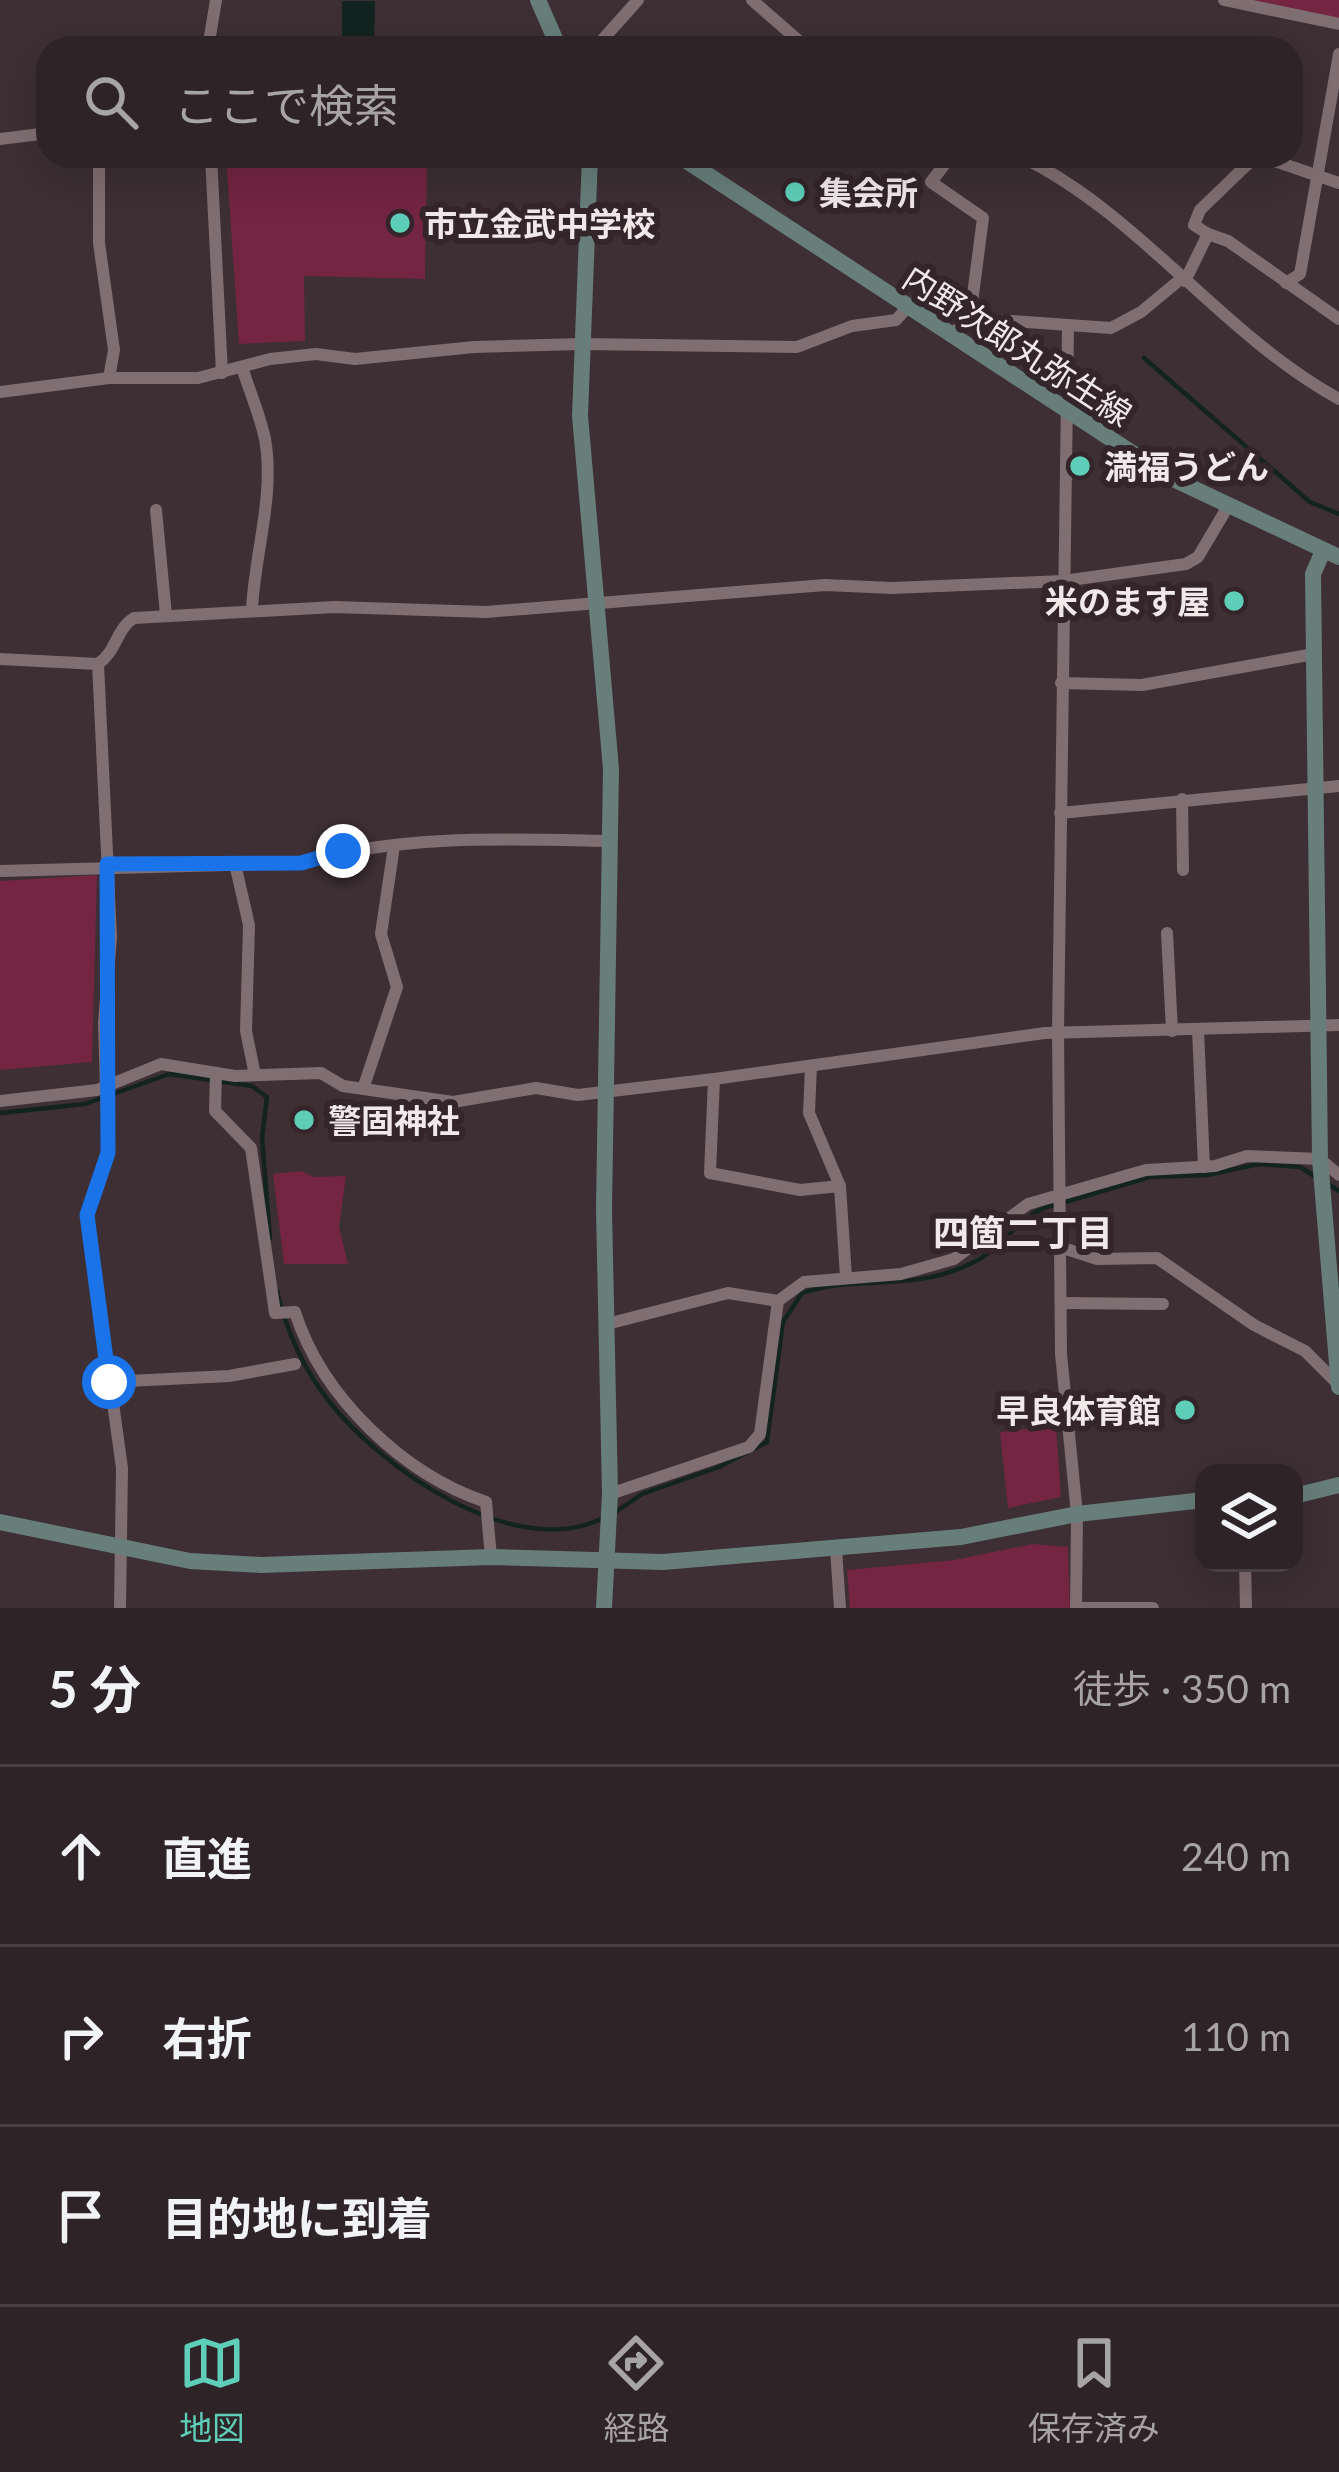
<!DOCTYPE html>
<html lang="ja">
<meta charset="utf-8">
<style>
:root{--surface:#2e2326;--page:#362b2e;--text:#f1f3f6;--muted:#a7a4a7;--line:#494043;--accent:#5eceb8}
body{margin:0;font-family:Lato,"Noto Sans JP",sans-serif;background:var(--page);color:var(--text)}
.controls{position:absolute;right:36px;bottom:36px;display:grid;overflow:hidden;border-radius:24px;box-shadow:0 12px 48px #0002}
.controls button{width:108px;height:108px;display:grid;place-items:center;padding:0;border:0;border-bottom:3px solid var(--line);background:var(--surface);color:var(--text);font:60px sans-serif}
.stop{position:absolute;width:36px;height:36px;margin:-27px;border:9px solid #1a73e8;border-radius:50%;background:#fff}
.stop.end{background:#1a73e8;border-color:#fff;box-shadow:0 3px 12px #0008}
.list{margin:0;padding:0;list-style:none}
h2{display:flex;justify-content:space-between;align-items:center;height:156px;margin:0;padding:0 48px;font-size:51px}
h2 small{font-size:39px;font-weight:400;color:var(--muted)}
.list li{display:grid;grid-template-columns:78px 1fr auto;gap:36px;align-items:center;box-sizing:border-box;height:180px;padding:0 48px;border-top:3px solid var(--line)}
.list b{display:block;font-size:45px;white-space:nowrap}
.list em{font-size:39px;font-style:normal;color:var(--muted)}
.icon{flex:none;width:66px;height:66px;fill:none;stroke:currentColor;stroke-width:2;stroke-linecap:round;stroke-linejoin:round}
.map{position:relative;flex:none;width:1339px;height:1608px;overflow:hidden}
.search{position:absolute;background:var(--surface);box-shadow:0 12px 48px #0002;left:36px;right:36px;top:36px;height:132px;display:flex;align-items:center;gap:30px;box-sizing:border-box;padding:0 42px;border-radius:36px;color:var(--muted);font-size:45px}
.sheet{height:696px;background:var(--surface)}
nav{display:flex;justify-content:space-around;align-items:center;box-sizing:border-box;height:168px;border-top:3px solid var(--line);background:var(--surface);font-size:33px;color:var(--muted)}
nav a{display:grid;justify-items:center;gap:6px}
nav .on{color:var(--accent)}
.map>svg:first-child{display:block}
.green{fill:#732542}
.water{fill:#132420}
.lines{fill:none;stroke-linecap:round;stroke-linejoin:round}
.stream{stroke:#132420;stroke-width:4.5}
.street{stroke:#7f6e72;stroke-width:12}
.secondary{stroke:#677e7a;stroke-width:16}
.route{stroke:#1a73e8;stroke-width:15}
.poi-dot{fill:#5eceb8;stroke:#332529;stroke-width:4.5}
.labels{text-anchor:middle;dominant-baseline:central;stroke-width:12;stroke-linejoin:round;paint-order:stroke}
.poi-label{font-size:33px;font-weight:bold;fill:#f1e8ea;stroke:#332529;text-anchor:start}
.street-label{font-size:33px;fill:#f1e8ea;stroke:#332529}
.neighbourhood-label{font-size:36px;font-weight:bold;fill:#f1e8ea;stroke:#332529}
</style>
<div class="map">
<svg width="1339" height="1608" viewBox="0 0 1339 1608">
<rect width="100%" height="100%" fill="#3d2f33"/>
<g class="green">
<path d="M1250,0h89v18z"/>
<path d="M226,156h201l-2,123 -121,-3 1,65 -66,3z"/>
<path d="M97,875l-5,187 -92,8v-189z"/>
<path d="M301,1171l13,6 32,-1 -7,51 9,37h-64l-11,-90z"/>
<path d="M1056,1426l5,71 -53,11 -8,-76z"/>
<path d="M1033,1544l35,3 2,61h-220l-3,-38 107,-10z"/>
</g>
<path class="water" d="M342,1h33l-1,47h-32z"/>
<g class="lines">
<g class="stream">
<path d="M1144,358l166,144 29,12"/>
<path d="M0,1113l85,-9 84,-30 83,12 15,11 -5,41 8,100"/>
<path d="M1326,1183l13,8"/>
<path d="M1065,1202l85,-25 57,-2 52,-11 41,3 16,10"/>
<path d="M277,1291c10,41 25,76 51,109 52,67 184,161 273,119"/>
<path d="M617,1511l25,-17 77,-27 48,-25 16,-120 19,-29c59,-20 110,2 176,-33 29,-16 43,-48 76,-55"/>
</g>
<g class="street">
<path d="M752,0l55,48"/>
<path d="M1224,0l115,24"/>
<path d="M208,48l8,-48"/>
<path d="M595,48l43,-48"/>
<path d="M0,139l48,-6"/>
<path d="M99,156v87l15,107 -5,28"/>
<path d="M211,156l11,217"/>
<path d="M951,156l-20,26 52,36 -13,100"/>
<path d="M1020,156c121,59 201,178 319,243"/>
<path d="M1260,156l79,27"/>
<path d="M1208,234l20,7 111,78"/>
<path d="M1185,281l23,-47 -14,-9 6,-15 56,-54"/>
<path d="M1286,283l14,-9 39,-220"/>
<path d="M1068,327l-10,705 3,322 16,160 -1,94h77"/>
<path d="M950,336l20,-18 141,10 30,-16 41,-34"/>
<path d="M242,367c7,23 18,48 23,72 10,55 -10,114 -13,169"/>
<path d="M0,392l109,-14h89l72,-19 46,-5 39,5 119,-12 107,-3 216,3 55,-21 44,-6 10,-11"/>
<path d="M156,510l10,105"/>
<path d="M0,659l98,5c19,-13 18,-35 36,-46l201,-11 151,5 339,-27 67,3 171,-7 123,-17 12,-7 29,-49"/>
<path d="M98,664l13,273 -7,86 4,130 -21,62 35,253 -2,140"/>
<path d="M1061,683l81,2 172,-31"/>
<path d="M1182,799l1,71"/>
<path d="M1060,813l279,-27"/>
<path d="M235,864l14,61 -3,106 9,44"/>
<path d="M0,871l301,-8c100,-29 206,-24 309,-22"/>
<path d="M1167,933l5,98"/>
<path d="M1198,1030l6,137"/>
<path d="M216,1073l-1,38 36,37 24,165 20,-1c27,85 108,162 191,190l5,55"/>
<path d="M714,1079l-4,94 90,17 40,-4 -31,-73 2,-47"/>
<path d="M364,1086l33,-99 -16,-53 13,-88"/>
<path d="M0,1101l97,-11 64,-26 74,12 86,-3 22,13 110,16 83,-14 42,7 136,-16 331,-46 294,-8"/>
<path d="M840,1186l6,91"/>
<path d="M1063,1248l34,11 60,-1 97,67 51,26 34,34"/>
<path d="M1062,1303l101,1"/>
<path d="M607,1324l121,-31 50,8"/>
<path d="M108,1382l121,-6 66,-12"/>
<path d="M610,1494l139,-47 11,-13 18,-133 26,-19 97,-8 53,-15 74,-55 118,-34 69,-4 32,-10 73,3 19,16"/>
<path d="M836,1549l4,59"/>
<path d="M1245,1563l1,45"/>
</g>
<g class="secondary">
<path d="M538,0l21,48"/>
<path d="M590,156l-10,260 31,353 -7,440 6,285 -6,114"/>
<path d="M679,156l490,321 170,80"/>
<path d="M1323,551l-10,23 7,585 19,228"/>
<path d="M1294,1496l45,-11"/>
<path d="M0,1522l190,39 71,4 230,-8 172,5 298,-25 116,-23 127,-14"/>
</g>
</g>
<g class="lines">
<path class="route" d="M109,1382l-22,-167 21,-62 -1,-289 194,-1 42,-12"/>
</g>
<g class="poi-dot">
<circle cx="795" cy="192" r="12"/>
<circle cx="400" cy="223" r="12"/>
<circle cx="1080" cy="466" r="12"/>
<circle cx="1234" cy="601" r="12"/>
<circle cx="304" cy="1120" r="12"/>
<circle cx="1185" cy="1410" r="12"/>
</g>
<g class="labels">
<g class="poi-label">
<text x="819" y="192">集会所</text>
<text x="424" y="223">市立金武中学校</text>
<text x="1104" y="466">満福うどん</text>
<text x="1210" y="601" text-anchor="end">米のます屋</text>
<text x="328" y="1120">警固神社</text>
<text x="1161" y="1410" text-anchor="end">早良体育館</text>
</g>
<g class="street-label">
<text transform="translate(1018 345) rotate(33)">内野次郎丸弥生線</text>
</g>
<g class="neighbourhood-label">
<text x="1023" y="1232">四箇二丁目</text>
</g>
</g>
</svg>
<div class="controls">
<button><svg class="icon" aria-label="layers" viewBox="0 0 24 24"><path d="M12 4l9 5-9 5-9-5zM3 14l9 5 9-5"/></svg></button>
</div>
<div class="stop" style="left:109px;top:1382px"></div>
<div class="stop end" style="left:343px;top:851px"></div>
<div class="search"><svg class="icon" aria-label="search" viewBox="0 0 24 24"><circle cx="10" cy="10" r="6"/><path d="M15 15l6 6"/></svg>ここで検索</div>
</div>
<section class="sheet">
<h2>5 分<small>徒歩 · 350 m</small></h2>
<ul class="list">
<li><svg class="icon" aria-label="ahead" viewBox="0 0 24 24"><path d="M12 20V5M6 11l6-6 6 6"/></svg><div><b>直進</b></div><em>240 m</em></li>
<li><svg class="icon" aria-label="right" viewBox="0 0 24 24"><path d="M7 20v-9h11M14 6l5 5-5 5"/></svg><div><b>右折</b></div><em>110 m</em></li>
<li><svg class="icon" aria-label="arrive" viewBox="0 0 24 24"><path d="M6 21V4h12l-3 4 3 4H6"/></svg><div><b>目的地に到着</b></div></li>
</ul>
</section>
<nav>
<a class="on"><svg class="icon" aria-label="map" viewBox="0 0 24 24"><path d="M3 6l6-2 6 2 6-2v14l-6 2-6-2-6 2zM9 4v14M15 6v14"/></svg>地図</a>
<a><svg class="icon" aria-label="directions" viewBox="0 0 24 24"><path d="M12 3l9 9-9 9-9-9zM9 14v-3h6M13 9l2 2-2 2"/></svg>経路</a>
<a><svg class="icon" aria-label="saved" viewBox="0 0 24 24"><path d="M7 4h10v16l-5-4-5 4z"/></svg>保存済み</a>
</nav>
